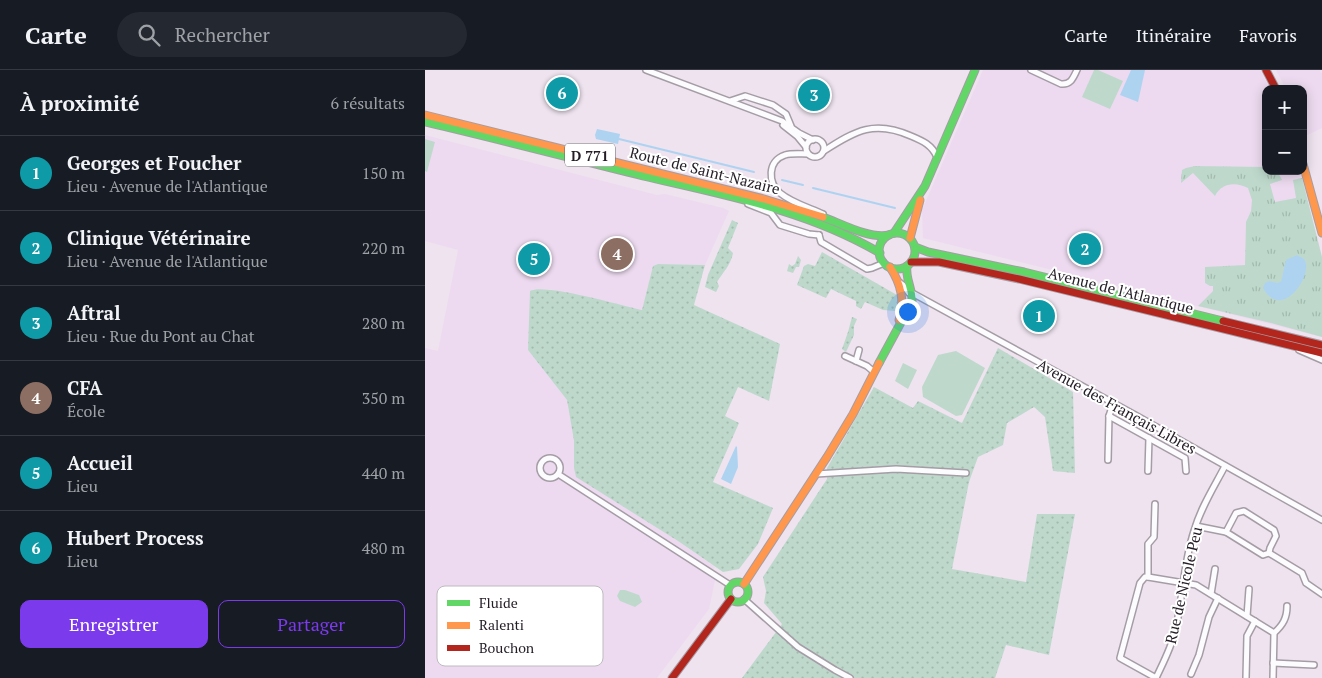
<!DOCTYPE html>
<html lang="fr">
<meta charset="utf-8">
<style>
:root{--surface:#171b24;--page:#242831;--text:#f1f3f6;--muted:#9ea1a6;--line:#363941;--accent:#7c3aed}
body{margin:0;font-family:"PT Serif",serif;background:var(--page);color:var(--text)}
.controls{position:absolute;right:15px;top:15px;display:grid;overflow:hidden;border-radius:10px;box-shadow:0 2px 12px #0003}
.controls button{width:45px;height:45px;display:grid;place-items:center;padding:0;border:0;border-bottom:1px solid var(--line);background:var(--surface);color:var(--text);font:25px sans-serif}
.you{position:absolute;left:482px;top:241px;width:18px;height:18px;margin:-12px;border:4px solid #fff;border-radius:50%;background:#1a73e8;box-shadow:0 0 0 8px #1a73e833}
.badge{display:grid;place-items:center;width:32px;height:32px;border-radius:50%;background:var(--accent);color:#fff;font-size:16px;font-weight:700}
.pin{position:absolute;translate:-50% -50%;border:2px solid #fff;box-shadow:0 1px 5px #0006}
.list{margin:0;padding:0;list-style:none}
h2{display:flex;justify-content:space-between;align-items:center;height:65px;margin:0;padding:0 20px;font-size:21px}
h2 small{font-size:16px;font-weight:400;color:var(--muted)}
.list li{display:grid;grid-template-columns:32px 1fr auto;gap:15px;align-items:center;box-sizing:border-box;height:75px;padding:0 20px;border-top:1px solid var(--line)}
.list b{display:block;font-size:19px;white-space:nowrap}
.list p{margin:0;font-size:16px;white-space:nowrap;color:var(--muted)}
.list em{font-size:16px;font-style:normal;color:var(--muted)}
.actions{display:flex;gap:10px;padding:15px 20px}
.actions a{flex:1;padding:11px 0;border:1px solid var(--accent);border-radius:10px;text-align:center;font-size:18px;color:var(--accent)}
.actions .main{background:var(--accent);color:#fff}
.icon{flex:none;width:28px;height:28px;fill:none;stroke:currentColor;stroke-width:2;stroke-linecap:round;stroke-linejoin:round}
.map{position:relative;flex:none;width:897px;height:608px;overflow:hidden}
header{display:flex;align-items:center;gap:30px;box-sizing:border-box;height:70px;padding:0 25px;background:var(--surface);border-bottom:1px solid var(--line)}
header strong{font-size:24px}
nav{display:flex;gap:28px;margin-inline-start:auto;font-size:18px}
.search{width:350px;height:45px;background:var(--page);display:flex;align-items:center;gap:12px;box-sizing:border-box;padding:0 18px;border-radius:28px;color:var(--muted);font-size:19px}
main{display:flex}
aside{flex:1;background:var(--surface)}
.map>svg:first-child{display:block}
.built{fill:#eddaf0}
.grass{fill:url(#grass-dots)}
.park{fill:url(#park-tufts)}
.garden{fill:#bed9cc}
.water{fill:#aed3f1}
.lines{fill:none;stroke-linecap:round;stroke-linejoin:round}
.stream{stroke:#aed3f1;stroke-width:2}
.street-casing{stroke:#a59da6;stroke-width:8}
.fast-casing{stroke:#a59da6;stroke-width:9}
.slow-casing{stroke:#a59da6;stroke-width:9}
.jam-casing{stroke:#a59da6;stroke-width:9}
.street{stroke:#fcfbfd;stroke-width:5}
.fast{stroke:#63d668;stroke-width:7}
.slow{stroke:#ff974d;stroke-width:7}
.jam{stroke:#b3261e;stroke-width:7}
.labels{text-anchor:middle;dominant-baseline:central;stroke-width:4;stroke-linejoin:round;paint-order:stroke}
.shield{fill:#fff;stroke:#666167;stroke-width:1}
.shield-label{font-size:14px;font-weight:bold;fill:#241d26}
.street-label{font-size:15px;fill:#241d26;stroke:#fff}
.key{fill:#fff;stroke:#bdbbbe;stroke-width:1}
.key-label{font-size:14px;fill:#241d26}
</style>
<header>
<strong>Carte</strong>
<div class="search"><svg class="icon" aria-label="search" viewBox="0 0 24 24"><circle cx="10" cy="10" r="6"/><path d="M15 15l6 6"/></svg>Rechercher</div>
<nav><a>Carte</a><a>Itinéraire</a><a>Favoris</a></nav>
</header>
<main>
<aside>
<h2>À proximité<small>6 résultats</small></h2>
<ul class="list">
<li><span class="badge" style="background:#0f9aa8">1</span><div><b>Georges et Foucher</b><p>Lieu · Avenue de l'Atlantique</p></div><em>150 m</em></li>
<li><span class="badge" style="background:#0f9aa8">2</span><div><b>Clinique Vétérinaire</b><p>Lieu · Avenue de l'Atlantique</p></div><em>220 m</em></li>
<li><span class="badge" style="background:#0f9aa8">3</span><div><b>Aftral</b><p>Lieu · Rue du Pont au Chat</p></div><em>280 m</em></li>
<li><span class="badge" style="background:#8d6e63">4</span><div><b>CFA</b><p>École</p></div><em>350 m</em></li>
<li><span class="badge" style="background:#0f9aa8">5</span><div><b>Accueil</b><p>Lieu</p></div><em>440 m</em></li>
<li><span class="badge" style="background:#0f9aa8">6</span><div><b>Hubert Process</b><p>Lieu</p></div><em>480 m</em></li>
</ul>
<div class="actions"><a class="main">Enregistrer</a><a>Partager</a></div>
</aside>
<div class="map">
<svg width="897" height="608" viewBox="0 0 897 608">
<defs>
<pattern id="grass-dots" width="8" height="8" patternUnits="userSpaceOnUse" patternTransform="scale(1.25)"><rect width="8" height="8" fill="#bed9cc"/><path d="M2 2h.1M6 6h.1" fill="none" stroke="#a3baaf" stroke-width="1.8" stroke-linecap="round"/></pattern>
<pattern id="park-tufts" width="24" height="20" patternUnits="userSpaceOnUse" patternTransform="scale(1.25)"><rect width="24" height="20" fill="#bed9cc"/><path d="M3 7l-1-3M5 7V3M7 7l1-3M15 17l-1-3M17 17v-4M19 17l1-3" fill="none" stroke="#a3baaf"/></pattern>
</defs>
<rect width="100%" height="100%" fill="#eee3ef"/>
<g class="built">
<path d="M558,0h277l10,19h-4v82h34l22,86v80l-399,-99 -1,-28z"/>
<path d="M851,0h45l-1,2 2,1v55l-19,9v-48h-19v-4z"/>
<path d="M0,65l232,60 8,-1 58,14 6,3 -24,54 -47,-1 -5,2 -11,44 -94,-21 -15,1 -5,60 39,50 7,41v27l141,99 -6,10 6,3 -6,29 -52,69h-232v-330l13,3 20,-101 -33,-9z"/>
</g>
<g class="grass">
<path d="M307,150l6,3 -10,25 5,5c-2,12 -10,19 -16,29l2,4 -3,6 -11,-5 3,-12z"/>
<path d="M397,182l75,43v10l-2,6 -12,-1 -18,-8 -4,7 -5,-3v-5l-25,-12 -5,9 -29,-13 7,-19 4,-2 7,2z"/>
<path d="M373,186l3,4 -2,7h-3l-3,6 -6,-2 2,-7 3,2 3,-2z"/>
<path d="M233,194l47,1 -11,40 86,39 -11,57 -31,-14 -13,29 14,7 -26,59 60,26 -15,36 -19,25 -16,3 -45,-31 -102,-64 -2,-9v-27l-7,-41 -39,-50 2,-59c15,-8 92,15 112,19l11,-44z"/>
<path d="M427,247l5,2 -3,7v9l-8,17 -4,-3 6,-17z"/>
<path d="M573,278l75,44 2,81 -22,-2 -8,-54 -11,-10 -27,16 -4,22 -25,12 -9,25 -17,87 74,13 11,-68h38l-26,141 -43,-10 -11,33h-253l40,-54 -18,-21 2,-12 -3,-14 64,-98v-11l47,-81 39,21 5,-7 44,22z"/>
</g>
<path class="park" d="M770,96l71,1v4c9,0 12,0 16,9l-12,4 5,18 21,-4 -3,-18 9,-2 20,79v80l-51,-14 -73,-17 15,-15v-5h-3l-5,-3v-16l40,-2 1,-43 5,-11 1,-11 -4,-12c-12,-6 -26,-6 -33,8l-22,-23 -12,10 1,-13 4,-2z"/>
<g class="garden">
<path d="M669,0h4l25,11 -13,28 -28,-12z"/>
<path d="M0,69l10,3 -8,30 -2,-1z"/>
<path d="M531,281l29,17 -23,47 -6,1 -33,-19 -1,-10 16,-32z"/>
<path d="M478,293l14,7 -9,19 -13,-8z"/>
<path d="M195,520h5l14,5 3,7 -7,5 -15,-6 -3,-5z"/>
</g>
<g class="water">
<path d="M706,0h14l-7,32 -18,-7z"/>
<path d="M172,59l23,5 -2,10 -22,-5 -1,-4z"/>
<path d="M872,185c1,1 6,3 7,4 11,14 -22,64 -41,29l2,-5 4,-2 8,2 4,-1 5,-22z"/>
<path d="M311,376l1,1 1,20 -7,17 -10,-5z"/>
</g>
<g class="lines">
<g class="stream">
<path d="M194,69l135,33"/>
<path d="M357,110l21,5"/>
<path d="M388,118l82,20"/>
</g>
<defs>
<g id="street">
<path d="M221,0l136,51 17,12 14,7"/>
<path d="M606,0l30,14c10,1 12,-6 16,-14"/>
<path d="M305,31l15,-5 28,9 13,9 5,12"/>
<path d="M358,55l14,11 9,11"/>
<circle cx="390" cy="78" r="9"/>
<path d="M399,81c32,-21 51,-31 87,-15 12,5 21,9 26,21"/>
<path d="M383,84c-8,0 -16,-1 -23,1 -18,6 -17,28 -5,38 12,10 30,15 43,21"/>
<path d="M323,134l23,9 9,12 29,9 10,1"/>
<path d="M394,165l2,7 46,27 5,-1 12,-5"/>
<path d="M474,212l4,3 6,8 5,1 223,122 185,104"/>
<path d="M874,280l23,10"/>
<path d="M420,286l22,10 7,6"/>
<path d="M431,291l3,-11"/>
<path d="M684,346l74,41 2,1 1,13"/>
<circle cx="125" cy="398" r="10"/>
<path d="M683,390l1,-44 4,-12"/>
<path d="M723,401l1,-33"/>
<path d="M133,404l172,111"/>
<path d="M391,404l80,-5 70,4"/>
<path d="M771,456l30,6 37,23 6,-2 33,20 4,10 16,11"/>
<path d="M801,462l10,-19 8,-2 30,19 2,6 -6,12 -1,5"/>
<path d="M723,507v-33l6,-7 1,-33"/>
<path d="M786,524l4,-25"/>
<path d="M319,529l54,48 37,23 15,8"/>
<path d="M822,546l2,-27"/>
<path d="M849,563c9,-8 13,-15 13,-27"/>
<path d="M848,593l41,2"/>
<path d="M766,604l8,-19 10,-38 9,-19"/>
<path d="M731,608l-36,-20 20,-75 5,-6h3l48,8 78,48 -1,45"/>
<path d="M731,608c7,-15 15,-30 19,-46 8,-33 8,-68 19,-101 7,-24 20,-44 31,-65"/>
<path d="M821,608l1,-42 8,-15"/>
</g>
<g id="fast">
<path d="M0,52c73,17 145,36 218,54 81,19 164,34 237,77"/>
<path d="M398,147c19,7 46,22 66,18"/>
<path d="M469,163l31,-47 50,-116"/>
<circle cx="472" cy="181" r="18"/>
<path d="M490,177l13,5 96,20 199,49"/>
<path d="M454,293l33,-61c1,-13 -7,-23 -5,-36"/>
<circle cx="313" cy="522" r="10"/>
</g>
<g id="slow">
<path d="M0,45l339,84 59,18"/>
<path d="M878,94l19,69"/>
<path d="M485,168l10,-38"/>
<path d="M465,197c11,17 15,33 9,53"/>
<path d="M319,514l83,-127 26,-43 26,-51"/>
</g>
<g id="jam">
<path d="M841,0l10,19"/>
<path d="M486,192h28l80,17 303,74"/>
<path d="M798,251l99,24"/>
<path d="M247,608l59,-79"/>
</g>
</defs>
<use href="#street" class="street-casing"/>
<use href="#fast" class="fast-casing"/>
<use href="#slow" class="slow-casing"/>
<use href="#jam" class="jam-casing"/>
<use href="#street" class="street"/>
<use href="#fast" class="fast"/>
<use href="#slow" class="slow"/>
<use href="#jam" class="jam"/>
</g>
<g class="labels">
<rect class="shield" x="140" y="73.5" width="50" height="23" rx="4"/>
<g class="shield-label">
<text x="165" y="85">D 771</text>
</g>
<g class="street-label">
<text transform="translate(280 100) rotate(14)">Route de Saint-Nazaire</text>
<text transform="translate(696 220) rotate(14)">Avenue de l'Atlantique</text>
<text transform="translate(692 336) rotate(29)">Avenue des Français Libres</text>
<text transform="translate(758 515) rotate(-77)">Rue de Nicole Peu</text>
</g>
</g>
<rect x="12" y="516" width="166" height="80" rx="8" class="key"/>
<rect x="22" y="530" width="23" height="6" fill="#63d668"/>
<rect x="22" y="552" width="23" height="7" fill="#ff974d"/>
<rect x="22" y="575" width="23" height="6" fill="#b3261e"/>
<g class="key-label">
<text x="54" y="538">Fluide</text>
<text x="54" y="560">Ralenti</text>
<text x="54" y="583">Bouchon</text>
</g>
</svg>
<div class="controls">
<button>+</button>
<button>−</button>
</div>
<div class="you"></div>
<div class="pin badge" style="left:614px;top:246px;background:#0f9aa8">1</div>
<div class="pin badge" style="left:660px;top:179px;background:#0f9aa8">2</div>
<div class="pin badge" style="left:389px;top:25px;background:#0f9aa8">3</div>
<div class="pin badge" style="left:192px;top:184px;background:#8d6e63">4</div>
<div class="pin badge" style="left:109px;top:189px;background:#0f9aa8">5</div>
<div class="pin badge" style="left:137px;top:23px;background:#0f9aa8">6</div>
</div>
</main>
